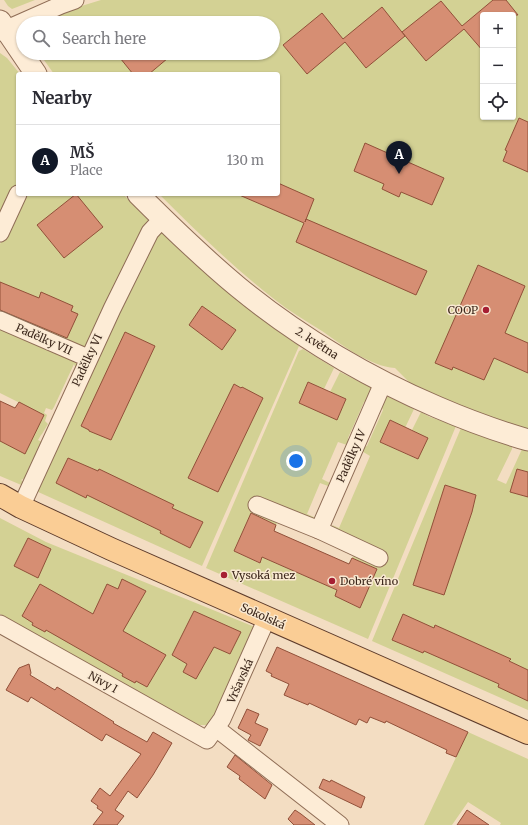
<!DOCTYPE html>
<meta charset="utf-8">
<style>
:root{--surface:#fff;--page:#f7f7f7;--text:#2b2b33;--muted:#7c7c81;--line:#e1e1e2;--accent:#111827}
body{margin:0;font-family:Merriweather,serif;background:var(--page);color:var(--text)}
.controls{position:absolute;right:12px;top:12px;display:grid;overflow:hidden;border-radius:4px;box-shadow:0 1px 3px #0004}
.controls button{width:36px;height:36px;display:grid;place-items:center;padding:0;border:0;border-bottom:1px solid var(--line);background:var(--surface);color:var(--text);font:20px sans-serif}
.you{position:absolute;left:296px;top:461px;width:14px;height:14px;margin:-10px;border:3px solid #fff;border-radius:50%;background:#1a73e8;box-shadow:0 0 0 6px #1a73e833}
.badge{display:grid;place-items:center;width:26px;height:26px;border-radius:50%;background:var(--accent);color:#fff;font-size:13px;font-weight:700}
.pin{position:absolute;translate:-50% -33px;filter:drop-shadow(0 1px 2px #0008)}
.pin::after{content:'';position:absolute;top:21px;width:14px;height:12px;background:inherit;clip-path:polygon(0 0,100% 0,50% 100%)}
.list{margin:0;padding:0;list-style:none}
h2{display:flex;justify-content:space-between;align-items:center;height:52px;margin:0;padding:0 16px;font-size:17px}
h2 small{font-size:13px;font-weight:400;color:var(--muted)}
.list li{display:grid;grid-template-columns:26px 1fr auto;gap:12px;align-items:center;box-sizing:border-box;height:72px;padding:0 16px;border-top:1px solid var(--line)}
.list b{display:block;font-size:15px;white-space:nowrap}
.list p{margin:0;font-size:13px;white-space:nowrap;color:var(--muted)}
.list em{font-size:13px;font-style:normal;color:var(--muted)}
.icon{flex:none;width:22px;height:22px;fill:none;stroke:currentColor;stroke-width:2;stroke-linecap:round;stroke-linejoin:round}
.map{position:relative;flex:none;width:528px;height:825px;overflow:hidden}
.search{position:absolute;background:var(--surface);box-shadow:0 1px 3px #0004;left:16px;top:16px;width:264px;height:44px;display:flex;align-items:center;gap:10px;box-sizing:border-box;padding:0 14px;border-radius:22px;color:var(--muted);font-size:15px}
.panel{position:absolute;background:var(--surface);box-shadow:0 1px 3px #0004;left:16px;top:72px;width:264px;height:124px;border-radius:4px}
.map>svg:first-child{display:block}
.green{fill:#d3d194;fill-rule:evenodd}
.building{fill:#d68e73;stroke:#915039}
.lines{fill:none;stroke-linecap:round;stroke-linejoin:round}
.minor-casing{stroke:#8f6d56;stroke-width:19}
.tertiary-casing{stroke:#8f6d56;stroke-width:23}
.primary-casing{stroke:#5d3b2b;stroke-width:24}
.minor{stroke:#fdecd6;stroke-width:17}
.tertiary{stroke:#fdecd6;stroke-width:21}
.primary{stroke:#facd95;stroke-width:22}
.poi-dot{fill:#a61f33;stroke:#f9e9d2;stroke-width:1.5}
.labels{text-anchor:middle;dominant-baseline:central;stroke-width:3;stroke-linejoin:round;paint-order:stroke}
.poi-label{font-size:11px;fill:#3d281c;stroke:#f9e9d2;text-anchor:start}
.street-label{font-size:11px;fill:#3d281c;stroke:#f9e9d2}
</style>
<div class="map">
<svg width="528" height="825" viewBox="0 0 528 825">
<rect width="100%" height="100%" fill="#f3ddc2"/>
<g class="green">
<path d="M4,0h31l-23,9 -4,-3z"/>
<path d="M101,0h427v434l-116,-49 -17,-17c-25,-2 -52,-22 -73,-37 -16,-10 -33,-20 -48,-32 -41,-32 -78,-68 -115,-105h119v-120h-224l-15,-21h234v-30h-231l7,-7zM483,15h30v102h-30z"/>
<path d="M0,53l7,5 13,16h-2v108l-18,40z"/>
<path d="M23,194h100l25,26 -72,149 -2,-5 -20,43 -2,3 -6,-2 -2,5 3,2 -2,6 3,3 -6,10 -1,1 -3,5 4,2 -15,35 -6,3 6,4 -1,3 -26,-11v-35l30,-33 -30,-15v-149z"/>
<path d="M157,228c44,44 91,83 142,118l-97,220 -166,-75z"/>
<path d="M303,349l31,19 -10,21 -16,-7 -9,21 38,17 9,-21 -16,-7 10,-20 34,17 -3,10 -7,3 -16,36 3,6 -1,2 -12,-4 -16,37 8,4 -2,3 -8,-3 -13,31 11,5 -42,1 1,5 -26,-12 -17,38 25,12 3,-6 75,33 -2,6 25,12 17,-39 -25,-11 2,-3 -19,-24 -3,-6 7,3 31,-72 -10,-6 1,-2 6,-2 16,-36 -3,-7 5,-8 29,14 -9,19 -15,-8 -10,22 37,17 10,-21 -15,-8 9,-18 9,5 26,9 -88,213 -162,-71 93,-217z"/>
<path d="M461,428l51,18v3l-15,31 9,4 16,-35 6,1v22l-18,20 18,5v213l-156,-69z"/>
<path d="M0,518l46,24 211,86 -41,86 -8,11h-13l-195,-111z"/>
<path d="M468,732l60,27v66h-28l1,-2 -33,-21 -16,23h-28z"/>
</g>
<g class="building">
<path d="M493,0h13l12,15h-35v36l-19,-22 -38,32 -24,-29 39,-31 21,25z"/>
<path d="M382,7l23,29 -39,32 -21,-26 -38,32 -24,-29 39,-32 21,26z"/>
<path d="M116,53h58l-25,21h-16z"/>
<path d="M519,118l9,4v50l-25,-11 4,-10 -2,-1z"/>
<path d="M365,143l79,35 -12,27 -31,-13 -2,5 -17,-8 2,-5 -30,-13z"/>
<path d="M278,183l36,16 -9,23 1,-3 121,52 -11,24 -120,-53 8,-19 -67,-29h41z"/>
<path d="M76,194l27,33 -39,31 -27,-33z"/>
<path d="M478,265l47,21 -20,47 23,10v30l-34,-15 -10,22 -31,-13 -1,3 -17,-7z"/>
<path d="M0,282l39,16 2,-6 32,14 -2,5 7,3 -11,24 -67,-28z"/>
<path d="M202,306l34,24 -14,20 -33,-25z"/>
<path d="M125,332l30,14 -44,94 -22,-9v-1l-8,-4z"/>
<path d="M308,382l38,17 -9,21 -38,-17z"/>
<path d="M234,384l7,4 1,-1 21,11 -45,94 -30,-14z"/>
<path d="M0,401l15,7 4,-6 25,13 -19,39 -25,-13z"/>
<path d="M390,420l38,18 -10,21 -38,-17z"/>
<path d="M68,458l30,13 1,-2 75,36 -2,3 31,14 -13,26 -30,-15 1,-2 -74,-36 -1,3 -30,-15z"/>
<path d="M517,469l11,3v25l-18,-5z"/>
<path d="M445,485l31,10 -4,17 -28,83 -31,-10z"/>
<path d="M251,513l25,12 -2,6 75,33 3,-6 25,11 -17,39 -25,-12 2,-6 -75,-33 -2,6 -26,-12z"/>
<path d="M28,538l23,11 -13,29 -24,-12z"/>
<path d="M122,579l24,12 -23,40 43,24 -19,32 -11,-6 -1,2 -13,-7 1,-2 -77,-44 -1,2 -13,-7 1,-2 -11,-7 18,-32 53,30 14,-30 11,5z"/>
<path d="M194,611l47,21 -11,22 -16,-7 -18,32 -13,-7 4,-8 -15,-9z"/>
<path d="M403,614l31,14 1,-3 76,34 -2,2 19,9v31l-30,-14 1,-3 -75,-33 -1,2 -31,-13z"/>
<path d="M277,647l191,85 -12,25 -10,-4 1,-3 -61,-29 -1,2 -15,-6 -3,6 -8,-4 -3,6 -47,-22 -1,2 -24,-10 5,-11 -18,-8 1,-2 -6,-3z"/>
<path d="M29,664l2,9 -1,2 25,15 2,-3 57,35 -1,1 34,19 6,-10 19,11 -19,32 -16,23 -9,-7 -13,19 9,6 -7,9h-24l10,-13 -6,-4 1,-2 -7,-5 9,-13 10,8 31,-42 -35,-20 -4,7 -71,-44 -3,5 -22,-12 13,-22z"/>
<path d="M247,709l12,5 -4,9 13,6 -8,17 -12,-6 3,-5 -13,-7z"/>
<path d="M235,755l37,30 -7,14 -26,-20 1,-3 -13,-9z"/>
<path d="M323,779l7,3 1,-2 34,17 -4,11 -42,-20z"/>
<path d="M295,810l6,4 14,11h-21l-6,-6z"/>
<path d="M467,810l22,15h-32z"/>
</g>
<g class="lines">
<defs>
<g id="minor">
<path d="M0,32l61,-27 14,-5"/>
<path d="M0,233l18,-39"/>
<path d="M0,320l88,38"/>
<path d="M257,505l62,25 60,28"/>
<path d="M21,507l91,-198 38,-77 13,-14"/>
<path d="M319,530l64,-147"/>
<path d="M0,624l207,116 15,-21 45,-101"/>
<path d="M216,728l124,97"/>
</g>
<g id="tertiary">
<path d="M0,21l36,53"/>
<path d="M138,194c32,32 65,64 100,93 61,50 127,89 199,120 30,13 60,24 91,33"/>
</g>
<path id="primary" d="M0,495l21,12 90,42 417,184"/>
</defs>
<use href="#minor" class="minor-casing"/>
<use href="#tertiary" class="tertiary-casing"/>
<use href="#primary" class="primary-casing"/>
<use href="#minor" class="minor"/>
<use href="#tertiary" class="tertiary"/>
<use href="#primary" class="primary"/>
</g>
<g class="poi-dot">
<circle cx="486" cy="310" r="4"/>
<circle cx="224" cy="575" r="4"/>
<circle cx="332" cy="581" r="4"/>
</g>
<g class="labels">
<g class="poi-label">
<text x="478" y="310" text-anchor="end">COOP</text>
<text x="232" y="575">Vysoká mez</text>
<text x="340" y="581">Dobré víno</text>
</g>
<g class="street-label">
<text transform="translate(44 339) rotate(24)">Padělky VII</text>
<text transform="translate(317 343) rotate(33)">2. května</text>
<text transform="translate(87 360) rotate(-65)">Padělky VI</text>
<text transform="translate(351 456) rotate(-66)">Padělky IV</text>
<text transform="translate(263 616) rotate(24)">Sokolská</text>
<text transform="translate(240 681) rotate(-66)">Vršavská</text>
<text transform="translate(103 682) rotate(29)">Nivy I</text>
</g>
</g>
</svg>
<div class="controls">
<button>+</button>
<button>−</button>
<button><svg class="icon" aria-label="locate" viewBox="0 0 24 24"><circle cx="12" cy="12" r="6"/><path d="M12 2v4M12 18v4M2 12h4M18 12h4"/></svg></button>
</div>
<div class="you"></div>
<div class="pin badge" style="left:399px;top:174px">A</div>
<div class="search"><svg class="icon" aria-label="search" viewBox="0 0 24 24"><circle cx="10" cy="10" r="6"/><path d="M15 15l6 6"/></svg>Search here</div>
<section class="panel">
<h2>Nearby<small></small></h2>
<ul class="list">
<li><span class="badge">A</span><div><b>MŠ</b><p>Place</p></div><em>130 m</em></li>
</ul>
</section>
</div>
